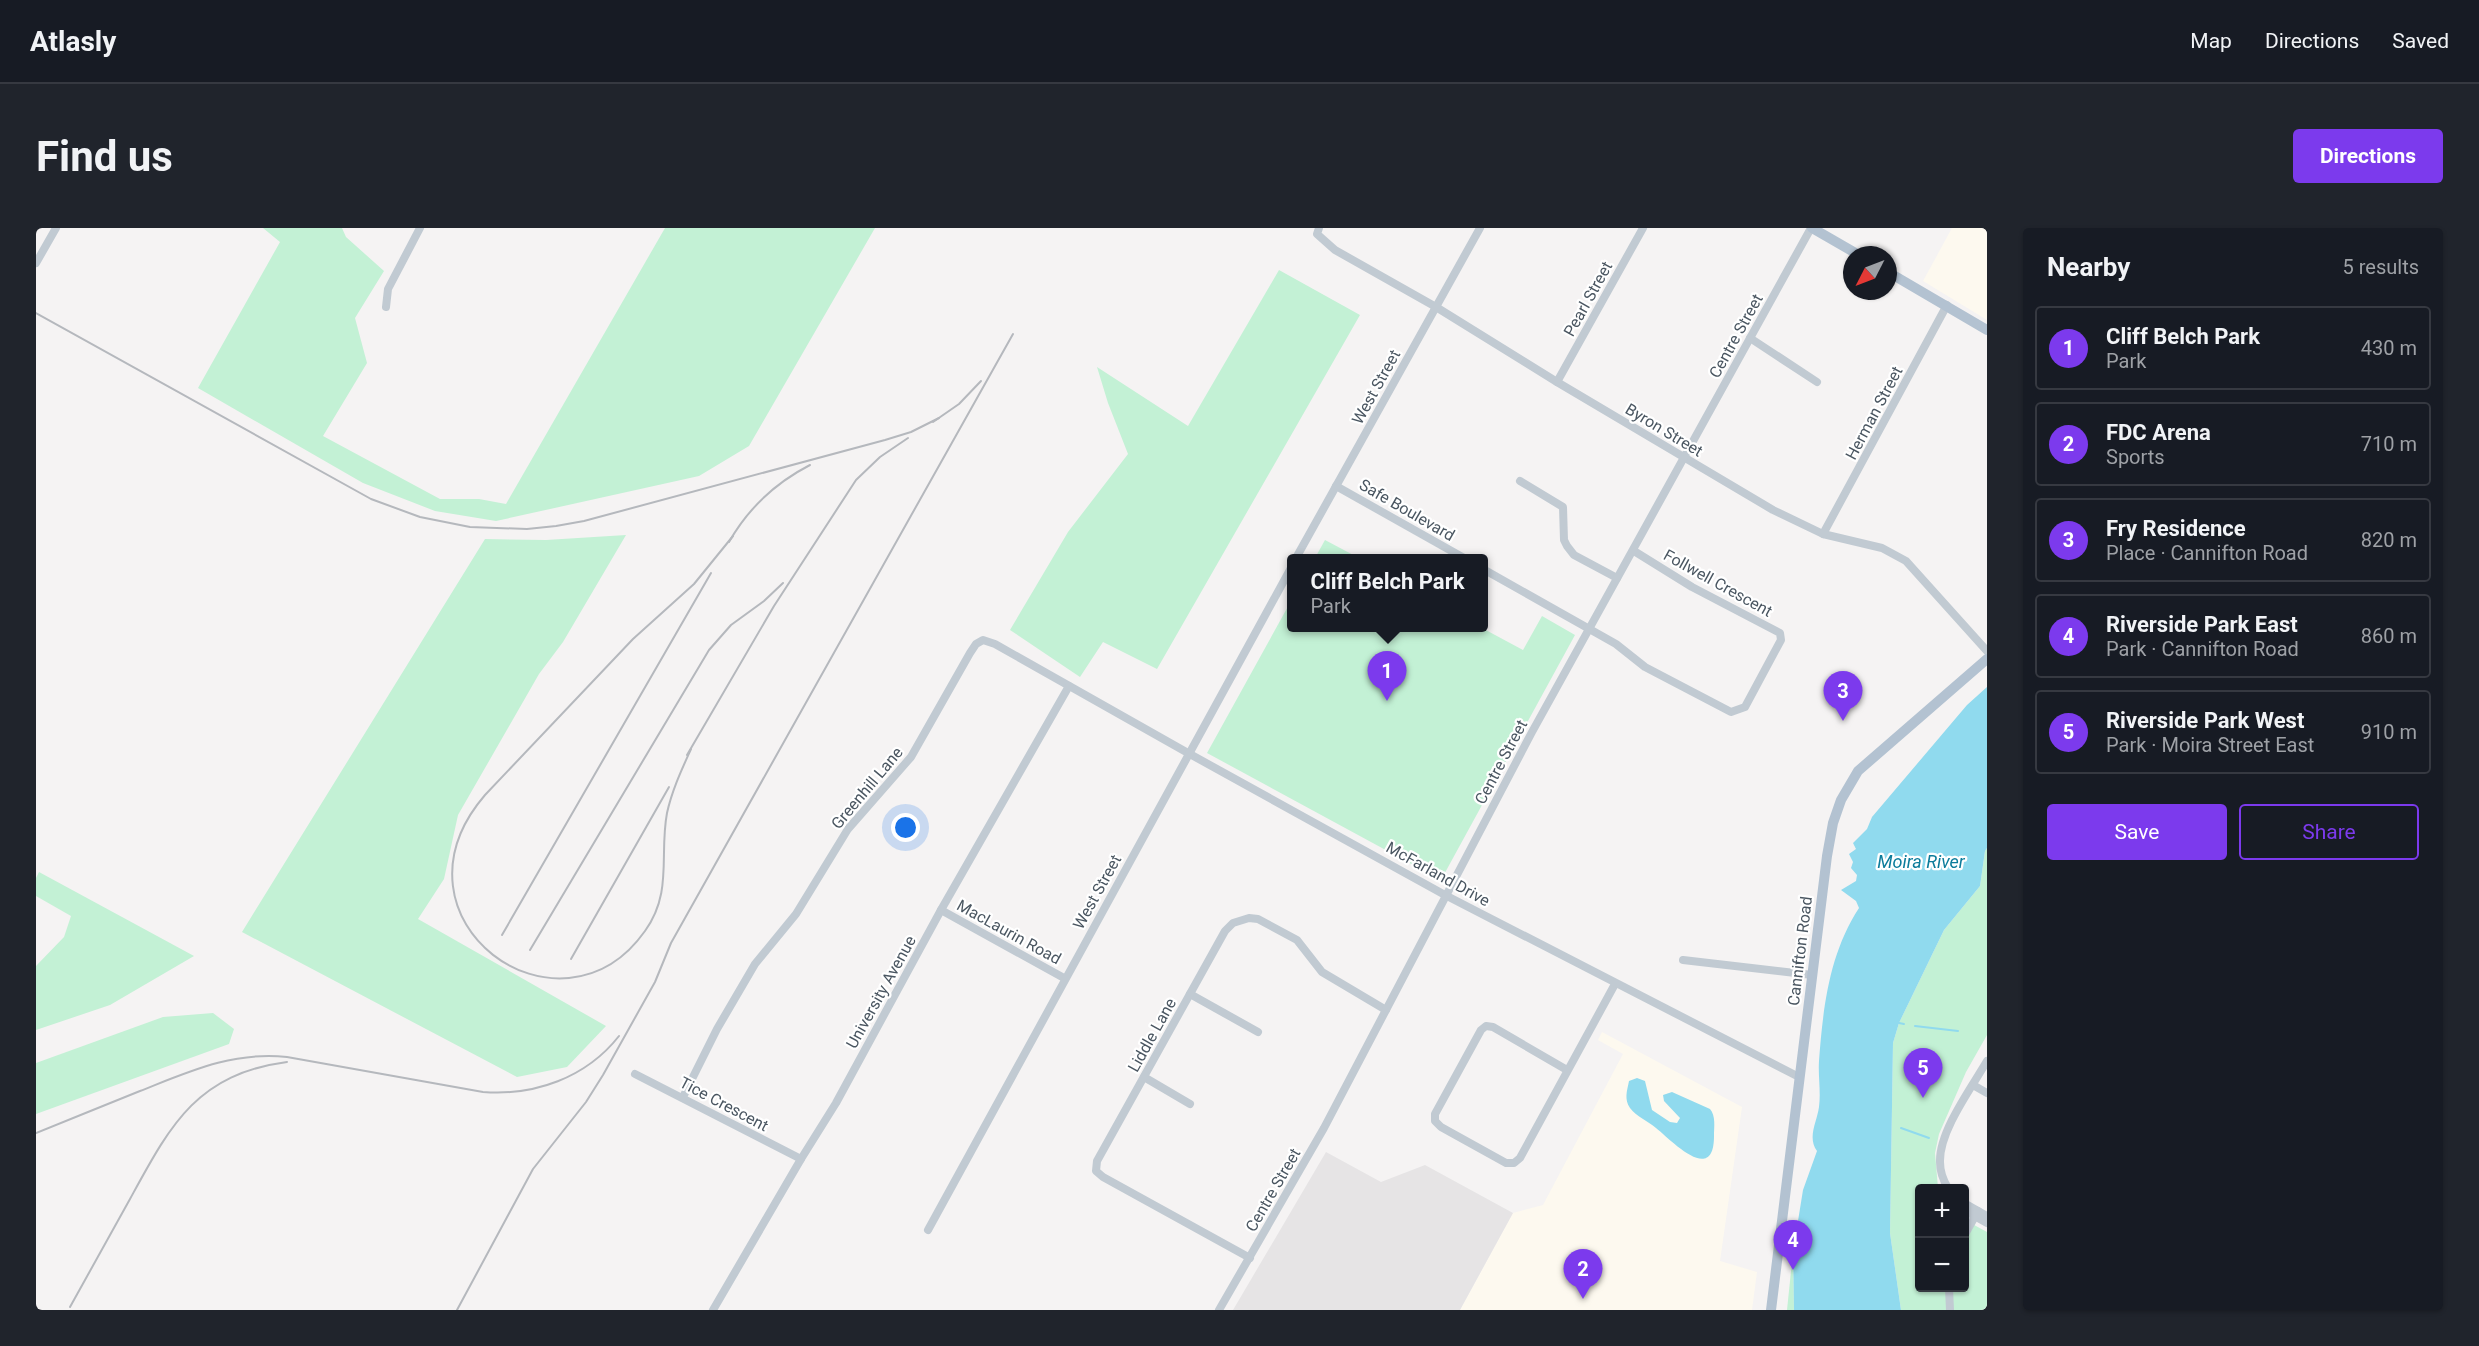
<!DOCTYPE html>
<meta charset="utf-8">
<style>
:root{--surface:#171b24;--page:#20242c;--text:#f1f3f6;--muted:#9ea1a6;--line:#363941;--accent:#7c3aed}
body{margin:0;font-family:Roboto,sans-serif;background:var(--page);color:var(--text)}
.controls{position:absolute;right:18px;bottom:18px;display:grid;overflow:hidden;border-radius:6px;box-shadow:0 2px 4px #0004}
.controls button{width:54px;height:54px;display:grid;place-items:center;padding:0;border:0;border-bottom:2px solid var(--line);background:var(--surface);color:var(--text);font:30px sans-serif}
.compass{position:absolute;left:1807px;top:18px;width:54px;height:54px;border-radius:50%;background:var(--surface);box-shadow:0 2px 4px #0004;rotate:228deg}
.you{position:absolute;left:870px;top:600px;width:21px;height:21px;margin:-15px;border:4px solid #fff;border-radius:50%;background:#1a73e8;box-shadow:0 0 0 9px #1a73e833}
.badge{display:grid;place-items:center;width:39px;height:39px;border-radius:50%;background:var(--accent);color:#fff;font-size:20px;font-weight:700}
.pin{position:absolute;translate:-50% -50px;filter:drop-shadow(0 2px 3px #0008)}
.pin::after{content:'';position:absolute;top:32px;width:21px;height:18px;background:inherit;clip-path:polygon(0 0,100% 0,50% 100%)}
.popup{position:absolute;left:1251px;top:326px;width:201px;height:78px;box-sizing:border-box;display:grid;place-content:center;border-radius:6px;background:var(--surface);filter:drop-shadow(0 2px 4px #0005);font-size:20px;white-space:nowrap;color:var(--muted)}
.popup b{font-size:22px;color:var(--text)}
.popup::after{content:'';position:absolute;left:50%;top:100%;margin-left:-12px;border:12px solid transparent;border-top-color:var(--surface)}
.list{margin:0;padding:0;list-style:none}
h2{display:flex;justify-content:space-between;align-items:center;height:78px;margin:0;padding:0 24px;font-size:26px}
h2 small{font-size:20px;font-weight:400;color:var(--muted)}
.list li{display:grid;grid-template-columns:39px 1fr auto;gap:18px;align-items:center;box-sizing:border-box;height:84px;margin:0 12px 12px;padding:0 12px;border:2px solid var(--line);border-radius:6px}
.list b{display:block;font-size:22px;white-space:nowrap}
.list p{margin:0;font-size:20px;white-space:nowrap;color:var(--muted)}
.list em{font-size:20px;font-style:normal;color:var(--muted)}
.actions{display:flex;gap:12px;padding:18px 24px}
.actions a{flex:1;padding:14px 0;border:2px solid var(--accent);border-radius:6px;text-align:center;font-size:21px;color:var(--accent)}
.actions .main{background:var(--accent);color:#fff}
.map{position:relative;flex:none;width:1951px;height:1082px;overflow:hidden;border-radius:6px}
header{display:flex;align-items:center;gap:36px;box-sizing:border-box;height:84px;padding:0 30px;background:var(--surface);border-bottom:2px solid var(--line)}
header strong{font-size:28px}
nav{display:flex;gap:33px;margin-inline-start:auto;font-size:21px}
.intro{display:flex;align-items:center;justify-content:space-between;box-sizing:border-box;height:144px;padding:0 36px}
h1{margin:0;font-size:42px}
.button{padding:15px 27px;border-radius:6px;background:var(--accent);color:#fff;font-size:21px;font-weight:700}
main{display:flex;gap:36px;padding:0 36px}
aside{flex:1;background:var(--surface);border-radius:6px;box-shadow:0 2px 4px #0004}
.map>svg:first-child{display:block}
.commercial{fill:#fdf9ef}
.education{fill:#e6e4e5}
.green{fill:#c3f1d5}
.water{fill:#90daee}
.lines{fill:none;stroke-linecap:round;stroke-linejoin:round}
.stream{stroke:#90daee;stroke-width:2}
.minor{stroke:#c1cad2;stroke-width:8}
.major{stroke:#b3c2d1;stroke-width:10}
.rail{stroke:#b5b8bd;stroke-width:2}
.labels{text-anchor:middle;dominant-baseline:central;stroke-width:4.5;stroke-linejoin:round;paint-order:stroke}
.street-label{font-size:16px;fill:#4a5661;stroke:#fff}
.water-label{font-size:18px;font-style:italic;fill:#0c7c9b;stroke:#fff}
</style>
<header>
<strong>Atlasly</strong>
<nav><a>Map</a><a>Directions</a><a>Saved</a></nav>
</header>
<div class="intro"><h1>Find us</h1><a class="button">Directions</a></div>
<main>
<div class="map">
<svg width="1951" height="1082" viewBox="0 0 1951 1082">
<rect width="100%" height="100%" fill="#f5f3f3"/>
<g class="commercial">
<path d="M1916,0h35v92l-64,-39z"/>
<path d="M1566,804l140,75 -22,154 37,11 -5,38h-292l53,-97 30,-8 80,-151 -25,-14z"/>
</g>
<path class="education" d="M1290,924l55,30 44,-17 88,48 -53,97h-227z"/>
<g class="green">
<path d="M227,0h79l4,9 38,34 -29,47 12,45 -44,73 117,63h39l27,5 159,-276h210l-126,218 -50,30 -203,45 -61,-10 -72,-28 -165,-95 82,-146z"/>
<path d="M1243,42l81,45 -203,354 -54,-27 -23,35 -70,-47 58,-98 60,-78 -20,-51 -11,-36 91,59z"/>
<path d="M590,307l-63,107 -24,32 -81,141 -14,64 -26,40 188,107 -39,41 -50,10 -275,-145 243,-393 61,1z"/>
<path d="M1289,312l34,18h-44z"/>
<path d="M1255,373v27h191l41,22 19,-34 33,19 -134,245 -234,-127z"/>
<path d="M1951,620v187l-21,37 -27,62 -4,19 3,35h-18v100h44l1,-68 22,12v78h-86l-11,-77 3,-190 6,-20 45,-93 36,-44 5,-35z"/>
<path d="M3,644l155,84 -84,49 -74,25v-64l28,-29 7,-21 -35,-20v-18z"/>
<path d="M177,785l21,16 -5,15 -193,70v-51l127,-46z"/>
<path d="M1757,1024l1,58h-7z"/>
</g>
<g class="water">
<path d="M1951,459v161l-2,3 -5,35 -36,44 -45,93 -6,20 -3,190 11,77h-107l-1,-58 10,-62 14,-39c-10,-14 0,-29 2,-44 2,-15 -1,-31 0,-46 4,-53 10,-107 40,-153l-3,-7 -15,-11 15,-9 1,-6 -6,-7 2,-6 -4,-8 7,-5 -3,-6 14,-14 5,-12 95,-112z"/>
<path d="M1601,850l8,3 7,29 18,12 7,1 3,-5 -16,-17 -1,-6 9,-3 38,17c6,7 4,18 4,27 0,50 -43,4 -58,-8 -8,-7 -19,-11 -26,-20 -6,-9 -3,-17 -1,-27z"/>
</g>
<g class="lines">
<g class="stream">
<path d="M1863,795l5,1"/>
<path d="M1879,798l43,5"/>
<path d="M1865,900l28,10"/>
</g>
<g class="minor">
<path d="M1283,0l-2,6 18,16 101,57 121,75 216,128 50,24 59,14 24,13 81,90"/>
<path d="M0,35l20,-35"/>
<path d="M350,79l2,-18 32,-61"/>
<path d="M1714,110l67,44"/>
<path d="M1521,154l86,-154"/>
<path d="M1484,253l43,26 1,33 3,6 7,9 43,23"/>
<path d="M1300,258l128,72"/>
<path d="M1787,306l124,-229"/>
<path d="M1260,330l184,-330"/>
<path d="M1447,341l133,75 29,23 86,45 14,-5 36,-67 -1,-7 -88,-46 -58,-36"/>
<path d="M905,682l123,68"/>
<path d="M1647,732l129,15"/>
<path d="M1154,766l68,38"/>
<path d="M1531,842l-74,-43 -7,-1 -5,4 -46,84v7l6,6 65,36h8l6,-5 95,-174"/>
<path d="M599,846l166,85"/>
<path d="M1108,849l46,27"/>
<path d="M1937,857l14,8"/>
<path d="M647,869l34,-68 38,-65 41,-50 52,-85 63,-72 59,-104 6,-9 7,-4 12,4 193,109 257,142 354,182"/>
<path d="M1912,960c-5,-8 -8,-16 -8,-26 -1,-31 32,-75 47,-101"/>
<path d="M1928,975l23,13"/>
<path d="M1928,982l23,13"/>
<path d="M892,1002l363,-662"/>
<path d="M1928,1008l14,-25"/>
<path d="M1214,1030l-147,-81 -7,-6 1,-10 128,-230 8,-8 16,-5 9,1 39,21 25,32 64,38"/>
<path d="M1913,1060l1,22"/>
<path d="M677,1082l88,-151 35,-56 105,-193 128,-224"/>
<path d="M1183,1082l105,-182 208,-396 279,-504"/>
</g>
<g class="major">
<path d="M1776,0l47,27"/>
<path d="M1852,44l99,58"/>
<path d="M1735,1082l56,-454 6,-33 8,-23 17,-29 129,-112"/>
</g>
<g class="rail">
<path d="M0,85l335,186 49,18 50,10 57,2 29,-3 28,-5 301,-81 26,-8 28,-14"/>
<path d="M897,194l26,-18 22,-23"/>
<path d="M693,314c20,-35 46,-59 81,-77"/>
<path d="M655,521c-9,20 -19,41 -24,64 -8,42 6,79 -22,118 -85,120 -267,-11 -160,-136l148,-156 61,-55 39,-48"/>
<path d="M651,527l87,-149 82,-126 24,-23 28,-19"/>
<path d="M466,707l209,-362"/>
<path d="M494,722l179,-300 22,-25 33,-24 19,-18"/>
<path d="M535,731l98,-172"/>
<path d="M0,905c35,-14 69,-28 104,-42 48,-19 93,-40 147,-34l196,35c51,4 103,-14 136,-56"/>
<path d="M34,1079c20,-36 40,-72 60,-108 40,-73 66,-125 157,-137"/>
<path d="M421,1082l76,-141 53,-67 17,-27 52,-93 16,-39 342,-609"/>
</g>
</g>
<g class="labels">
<g class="street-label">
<text transform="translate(1552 71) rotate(-61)">Pearl Street</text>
<text transform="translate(1700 108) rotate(-61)">Centre Street</text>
<text transform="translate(1340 159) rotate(-61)">West Street</text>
<text transform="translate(1838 185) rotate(-62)">Herman Street</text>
<text transform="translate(1628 202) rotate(31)">Byron Street</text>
<text transform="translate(1371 282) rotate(30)">Safe Boulevard</text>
<text transform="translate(1682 355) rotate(29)">Follwell Crescent</text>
<text transform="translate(1465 534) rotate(-62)">Centre Street</text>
<text transform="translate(831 560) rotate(-50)">Greenhill Lane</text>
<text transform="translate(1402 646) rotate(29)">McFarland Drive</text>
<text transform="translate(1061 664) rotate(-61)">West Street</text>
<text transform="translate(973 704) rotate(29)">MacLaurin Road</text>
<text transform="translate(1764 723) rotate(-83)">Cannifton Road</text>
<text transform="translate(845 764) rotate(-61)">University Avenue</text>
<text transform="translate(1116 807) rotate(-61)">Liddle Lane</text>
<text transform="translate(688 876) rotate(28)">Tice Crescent</text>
<text transform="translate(1237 962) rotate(-60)">Centre Street</text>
</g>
<g class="water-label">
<text x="1885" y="633">Moira River</text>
</g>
</g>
</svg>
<div class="controls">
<button>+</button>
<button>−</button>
</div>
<svg class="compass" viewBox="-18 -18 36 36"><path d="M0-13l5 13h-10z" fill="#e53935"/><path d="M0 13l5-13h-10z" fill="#9ea1a6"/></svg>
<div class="you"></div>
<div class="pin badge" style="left:1351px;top:473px">1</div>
<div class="popup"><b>Cliff Belch Park</b>Park</div>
<div class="pin badge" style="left:1547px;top:1071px">2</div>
<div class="pin badge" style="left:1807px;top:493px">3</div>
<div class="pin badge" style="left:1757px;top:1042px">4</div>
<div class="pin badge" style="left:1887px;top:870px">5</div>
</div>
<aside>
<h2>Nearby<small>5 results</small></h2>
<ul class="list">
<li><span class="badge">1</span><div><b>Cliff Belch Park</b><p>Park</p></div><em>430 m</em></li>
<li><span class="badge">2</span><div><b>FDC Arena</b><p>Sports</p></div><em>710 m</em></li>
<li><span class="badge">3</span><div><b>Fry Residence</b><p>Place · Cannifton Road</p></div><em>820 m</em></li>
<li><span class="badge">4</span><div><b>Riverside Park East</b><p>Park · Cannifton Road</p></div><em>860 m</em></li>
<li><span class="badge">5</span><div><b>Riverside Park West</b><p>Park · Moira Street East</p></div><em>910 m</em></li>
</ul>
<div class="actions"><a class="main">Save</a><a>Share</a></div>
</aside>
</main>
